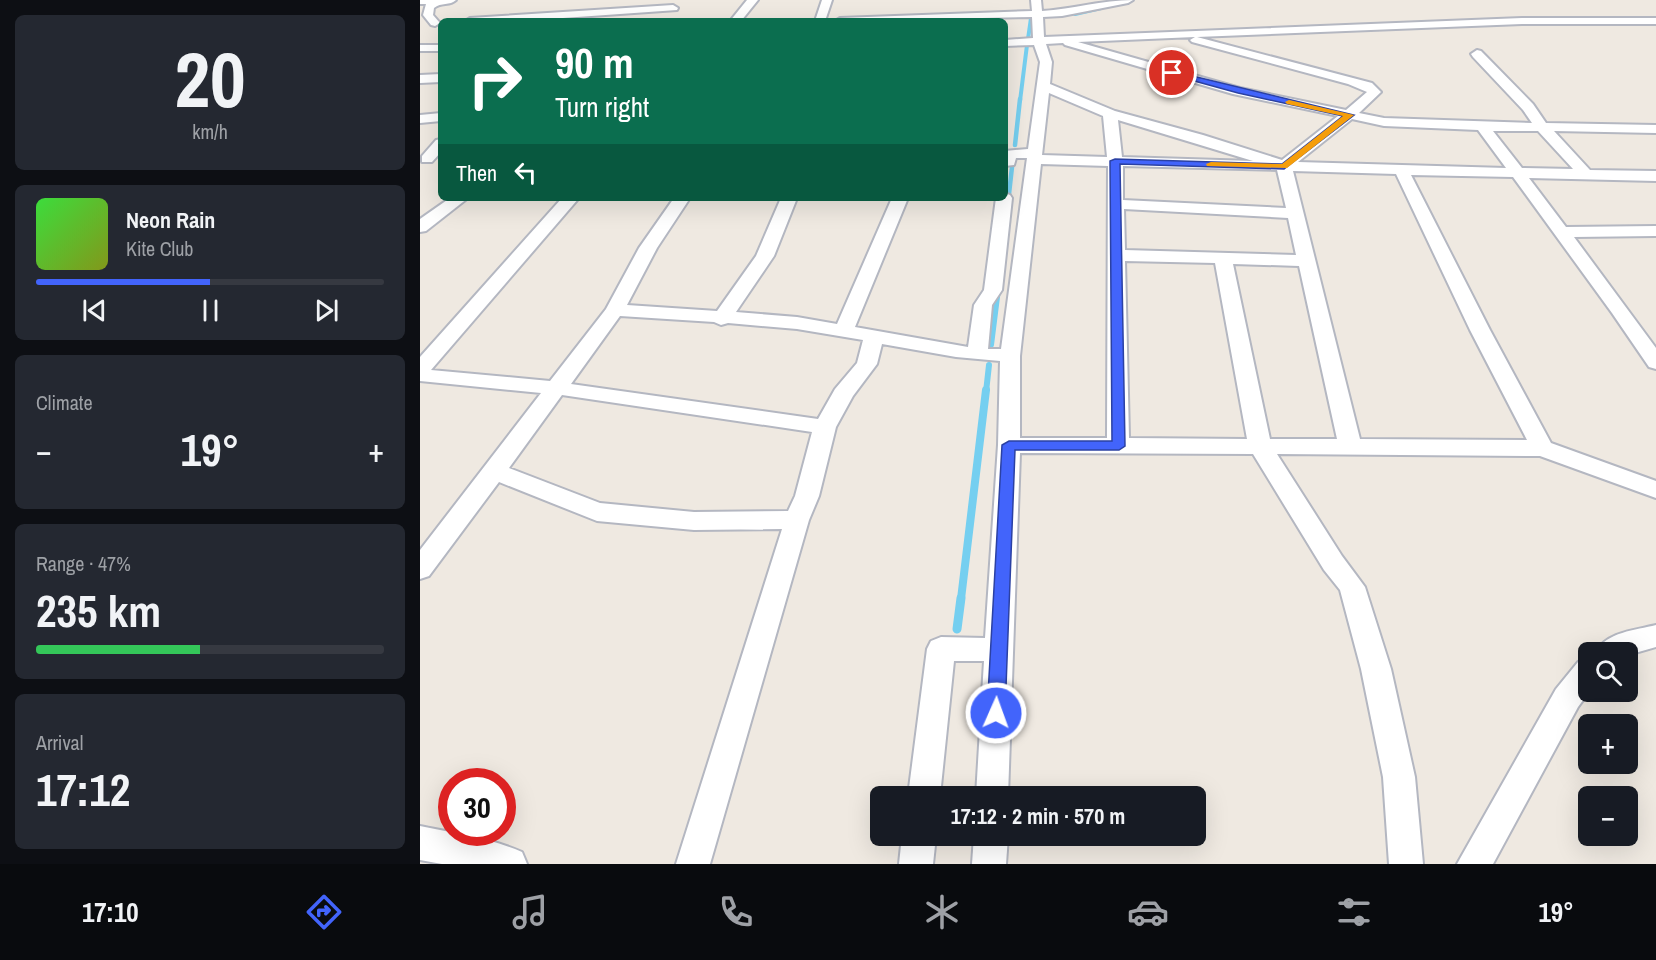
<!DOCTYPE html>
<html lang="en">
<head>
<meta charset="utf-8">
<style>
	body { margin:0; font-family:"Archivo Narrow",sans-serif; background:#242831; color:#f1f3f6; height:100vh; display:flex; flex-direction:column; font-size:22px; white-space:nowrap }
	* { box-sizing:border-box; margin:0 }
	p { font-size:20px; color:#9ea1a6 }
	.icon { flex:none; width:33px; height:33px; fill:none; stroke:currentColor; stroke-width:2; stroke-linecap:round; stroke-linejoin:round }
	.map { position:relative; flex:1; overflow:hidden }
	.details { display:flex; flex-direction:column; gap:15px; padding:15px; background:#0d0f14; width:420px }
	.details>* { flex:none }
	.hud { position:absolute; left:18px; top:18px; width:570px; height:183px; border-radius:9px; box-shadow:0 6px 24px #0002; background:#0b6e4f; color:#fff; overflow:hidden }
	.fabs { position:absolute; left:1158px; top:642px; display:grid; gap:12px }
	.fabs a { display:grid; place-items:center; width:60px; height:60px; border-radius:9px; background:#171b24; box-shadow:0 6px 24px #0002; font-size:30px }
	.speed { position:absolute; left:18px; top:768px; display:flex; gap:12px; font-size:30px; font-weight:700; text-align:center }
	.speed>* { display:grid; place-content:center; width:78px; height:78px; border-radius:50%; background:#171b24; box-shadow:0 6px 24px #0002; line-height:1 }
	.speed .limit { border:9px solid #d22; background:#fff; color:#111 }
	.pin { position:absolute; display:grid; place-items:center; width:51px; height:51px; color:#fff; margin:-26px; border:3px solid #fff; border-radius:50%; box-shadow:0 2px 6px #0007 }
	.me { position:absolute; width:66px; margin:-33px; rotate:2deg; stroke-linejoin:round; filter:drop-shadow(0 0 4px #0008) }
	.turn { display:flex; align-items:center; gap:21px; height:126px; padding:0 18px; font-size:27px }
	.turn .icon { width:78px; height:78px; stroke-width:2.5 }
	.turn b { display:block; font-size:42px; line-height:51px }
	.then { display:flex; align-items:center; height:57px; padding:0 18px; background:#0003; gap:12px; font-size:22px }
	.big { font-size:45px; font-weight:800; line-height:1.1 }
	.details .tile { flex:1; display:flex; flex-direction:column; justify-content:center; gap:9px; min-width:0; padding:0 21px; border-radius:9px; background:#242831 }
	.details .dial { align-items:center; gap:0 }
	.dial b { font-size:78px; line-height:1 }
	.song { display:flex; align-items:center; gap:18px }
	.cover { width:72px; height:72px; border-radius:9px; background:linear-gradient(135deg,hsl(120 70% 55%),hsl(70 70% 35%)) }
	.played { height:6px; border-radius:3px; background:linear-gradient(90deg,#4264fb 50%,#363941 50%) }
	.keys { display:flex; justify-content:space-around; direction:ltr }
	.heat { display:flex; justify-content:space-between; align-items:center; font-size:33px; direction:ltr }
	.charge { height:9px; border-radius:4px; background:linear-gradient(90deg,#34c759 47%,#363941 0) }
	.trip { position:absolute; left:450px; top:786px; width:336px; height:60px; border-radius:9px; background:#171b24; box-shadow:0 6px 24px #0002; font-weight:800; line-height:60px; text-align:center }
	.dock { display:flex; height:96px; justify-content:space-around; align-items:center; background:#090b0e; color:#9ea1a6 }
	.dock .icon { width:42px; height:42px }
	.dock .active { color:#4264fb }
	.dock b { font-size:27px; color:#f1f3f6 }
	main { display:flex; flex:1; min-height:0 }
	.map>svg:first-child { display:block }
</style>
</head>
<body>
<main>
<section class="details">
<div class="tile dial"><b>20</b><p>km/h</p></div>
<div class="tile">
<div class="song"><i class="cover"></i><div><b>Neon Rain</b><p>Kite Club</p></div></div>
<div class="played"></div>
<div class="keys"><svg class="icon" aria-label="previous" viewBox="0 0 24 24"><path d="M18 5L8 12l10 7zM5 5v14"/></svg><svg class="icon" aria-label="pause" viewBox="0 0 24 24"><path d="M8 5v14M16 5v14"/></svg><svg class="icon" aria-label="next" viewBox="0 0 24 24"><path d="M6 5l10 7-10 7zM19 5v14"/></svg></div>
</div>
<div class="tile"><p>Climate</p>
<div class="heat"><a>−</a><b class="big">19°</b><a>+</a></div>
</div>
<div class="tile"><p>Range · 47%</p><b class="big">235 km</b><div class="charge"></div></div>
<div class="tile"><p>Arrival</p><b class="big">17:12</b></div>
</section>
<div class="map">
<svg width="1236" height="864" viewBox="0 0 1236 864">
	<rect width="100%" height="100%" fill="#efe9e1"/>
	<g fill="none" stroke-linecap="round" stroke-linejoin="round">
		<g stroke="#75cff0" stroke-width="4">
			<path d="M655,14L681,8"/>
			<path d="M608,39L611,18"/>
			<path d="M600,101L607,45"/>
		</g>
		<g stroke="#75cff0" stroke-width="4.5">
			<path d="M595,145L600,99"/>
			<path d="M588,203L593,158"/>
		</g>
		<g stroke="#75cff0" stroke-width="6">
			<path d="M571,345L578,289"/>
			<path d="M566,392L569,365"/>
		</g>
		<path stroke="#75cff0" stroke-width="8" d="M541,599L566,390"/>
		<path stroke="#75cff0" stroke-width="9" d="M537,629L541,598"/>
		<g stroke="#b4b7c1" stroke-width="4">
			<g id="minor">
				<path d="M0,0H36C30,6 21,2 14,8L13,15L20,23L15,26L11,25L3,15L6,4H0Z"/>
				<path d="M327,0H338L321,21H310Z"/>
				<path d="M402,0H412L405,21H395Z"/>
				<path d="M611,0H621L622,11C653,9 682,0 713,0L708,3L642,16L623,17L624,37L1102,18H1236V24H1102L777,37L952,83L961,92L939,113L964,118L1112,123L1103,110L1053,57L1051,54L1057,50L1061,51L1113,104L1126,123L1236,125V133L1134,131L1170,170L1236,171V181L1109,178L1146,227L1236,226V236L1154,237L1236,348V369L1229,367L1192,313L1093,177L991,175L1070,330L1131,443L1236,481V498L1120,456L857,454L922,556L945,587L971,669L995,777L1003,864H969L963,777L941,669L920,590L904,570L833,454L600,453L588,796H556L564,661H534L520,796H488L507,649L511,641L521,637L565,638L578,445L580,361L536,357L462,344L457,364L433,396L416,427L399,496L389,520L290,864H256L362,529L274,530L177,521L79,482L9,576L0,579V550L121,393L0,381V357L142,198H159L11,370L130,381L186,309L219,248L254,198H270L237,248L207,305L297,311L336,256L361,198H377L354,256L316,312L377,317L417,324L472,198H488L435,327L548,347L554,305L564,290L576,198H585V193L590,195L592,198L582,290L572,305L568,349H581L607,158H596L594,165L585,166V151L608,149L620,62L614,45L585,46V40L613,38L612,17L415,21L420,18L612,11ZM775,37L770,40L772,42L928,84L947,92L926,110L820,88L658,42ZM643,43L645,45L813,94L918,116L862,160L783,135L695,111L630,84L632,62L626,44ZM629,93L683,116L687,157L622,155ZM932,119L964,126L1058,130L1086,168L878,162ZM698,120L833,161L702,157ZM1073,131H1118L1153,169L1102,168ZM621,164L688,166L687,438H600V356ZM703,166L857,170L866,208L703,200ZM873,171L976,174L1050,330L1107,440L940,439ZM704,209L868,218L876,255L705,250ZM705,261L795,263L827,439L709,438ZM813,264L879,266L917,439H850ZM200,316L294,322L301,325L308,323L377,329L443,340L437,363L415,389L398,419L151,384ZM142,395L392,432L375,496L368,511L274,512L180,503L89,468Z"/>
				<path d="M253,5L258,8L257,10L100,21H45L50,18Z"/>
				<rect x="0" y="45" width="21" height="6"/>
				<path d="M21,74V82L0,83V75Z"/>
				<path d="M21,113V121L0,123V115Z"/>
				<path d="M21,139V152L12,162H2V156L16,140Z"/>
				<path d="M30,198H48L6,231L0,232V219Z"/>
				<path d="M1236,625V647L1208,655V652H1176C1186,632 1216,630 1236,625Z"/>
				<path d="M1168,659L1169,692L1158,707L1073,864H1037L1136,689L1158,662Z"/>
				<path d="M0,826C34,833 70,838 102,852L107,864H22L0,860Z"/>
				<path d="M482,836H516L513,864H479Z"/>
				<path d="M554,836H588L586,864H552Z"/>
			</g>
		</g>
		<use href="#minor" fill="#fff" fill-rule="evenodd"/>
	</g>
	<path fill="#4264fb" stroke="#2b41a3" stroke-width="1.5" d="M752,71L934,115L864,169L700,164L705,446L699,450H595L585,713L582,718L576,721L569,718L567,713L582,445L589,441H692L690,161L695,159L862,164L923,116L818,93L749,74L748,73Z"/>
	<path fill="#f59e0b" d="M869,100L934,115L867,168L787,166L786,164L791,162L862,164L923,116L867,104L865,102Z"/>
</svg>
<div class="fabs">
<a><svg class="icon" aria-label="search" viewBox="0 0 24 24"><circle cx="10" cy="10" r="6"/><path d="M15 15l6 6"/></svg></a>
<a>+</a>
<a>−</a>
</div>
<div class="speed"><div class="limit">30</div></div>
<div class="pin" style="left:752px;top:73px;background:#d93025"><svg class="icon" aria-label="arrive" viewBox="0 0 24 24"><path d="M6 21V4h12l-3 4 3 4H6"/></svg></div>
<svg class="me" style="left:576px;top:713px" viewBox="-20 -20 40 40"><circle r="17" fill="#4264fb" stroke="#fff" stroke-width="3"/><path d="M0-11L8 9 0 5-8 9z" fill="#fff"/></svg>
<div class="trip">17:12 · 2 min · 570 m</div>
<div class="hud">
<div class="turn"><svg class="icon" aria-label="right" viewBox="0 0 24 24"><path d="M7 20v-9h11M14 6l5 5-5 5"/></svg><div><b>90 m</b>Turn right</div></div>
<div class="then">Then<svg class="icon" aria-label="left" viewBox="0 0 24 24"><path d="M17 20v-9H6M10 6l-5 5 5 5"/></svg></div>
</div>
</div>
</main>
<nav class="dock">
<b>17:10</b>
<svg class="icon active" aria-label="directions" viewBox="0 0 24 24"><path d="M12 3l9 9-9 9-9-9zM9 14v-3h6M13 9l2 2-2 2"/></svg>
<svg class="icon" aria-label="music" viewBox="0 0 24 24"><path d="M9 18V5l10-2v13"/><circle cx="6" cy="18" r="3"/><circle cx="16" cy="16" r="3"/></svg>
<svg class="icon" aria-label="phone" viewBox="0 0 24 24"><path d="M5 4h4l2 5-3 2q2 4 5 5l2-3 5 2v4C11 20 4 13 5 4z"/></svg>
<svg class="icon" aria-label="climate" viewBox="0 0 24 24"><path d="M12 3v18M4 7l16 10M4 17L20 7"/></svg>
<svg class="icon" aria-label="car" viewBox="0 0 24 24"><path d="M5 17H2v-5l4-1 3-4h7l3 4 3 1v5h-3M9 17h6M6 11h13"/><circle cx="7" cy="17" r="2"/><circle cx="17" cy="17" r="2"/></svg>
<svg class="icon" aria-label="filters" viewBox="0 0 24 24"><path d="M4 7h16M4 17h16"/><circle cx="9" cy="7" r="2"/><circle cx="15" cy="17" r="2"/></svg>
<b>19°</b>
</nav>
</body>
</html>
